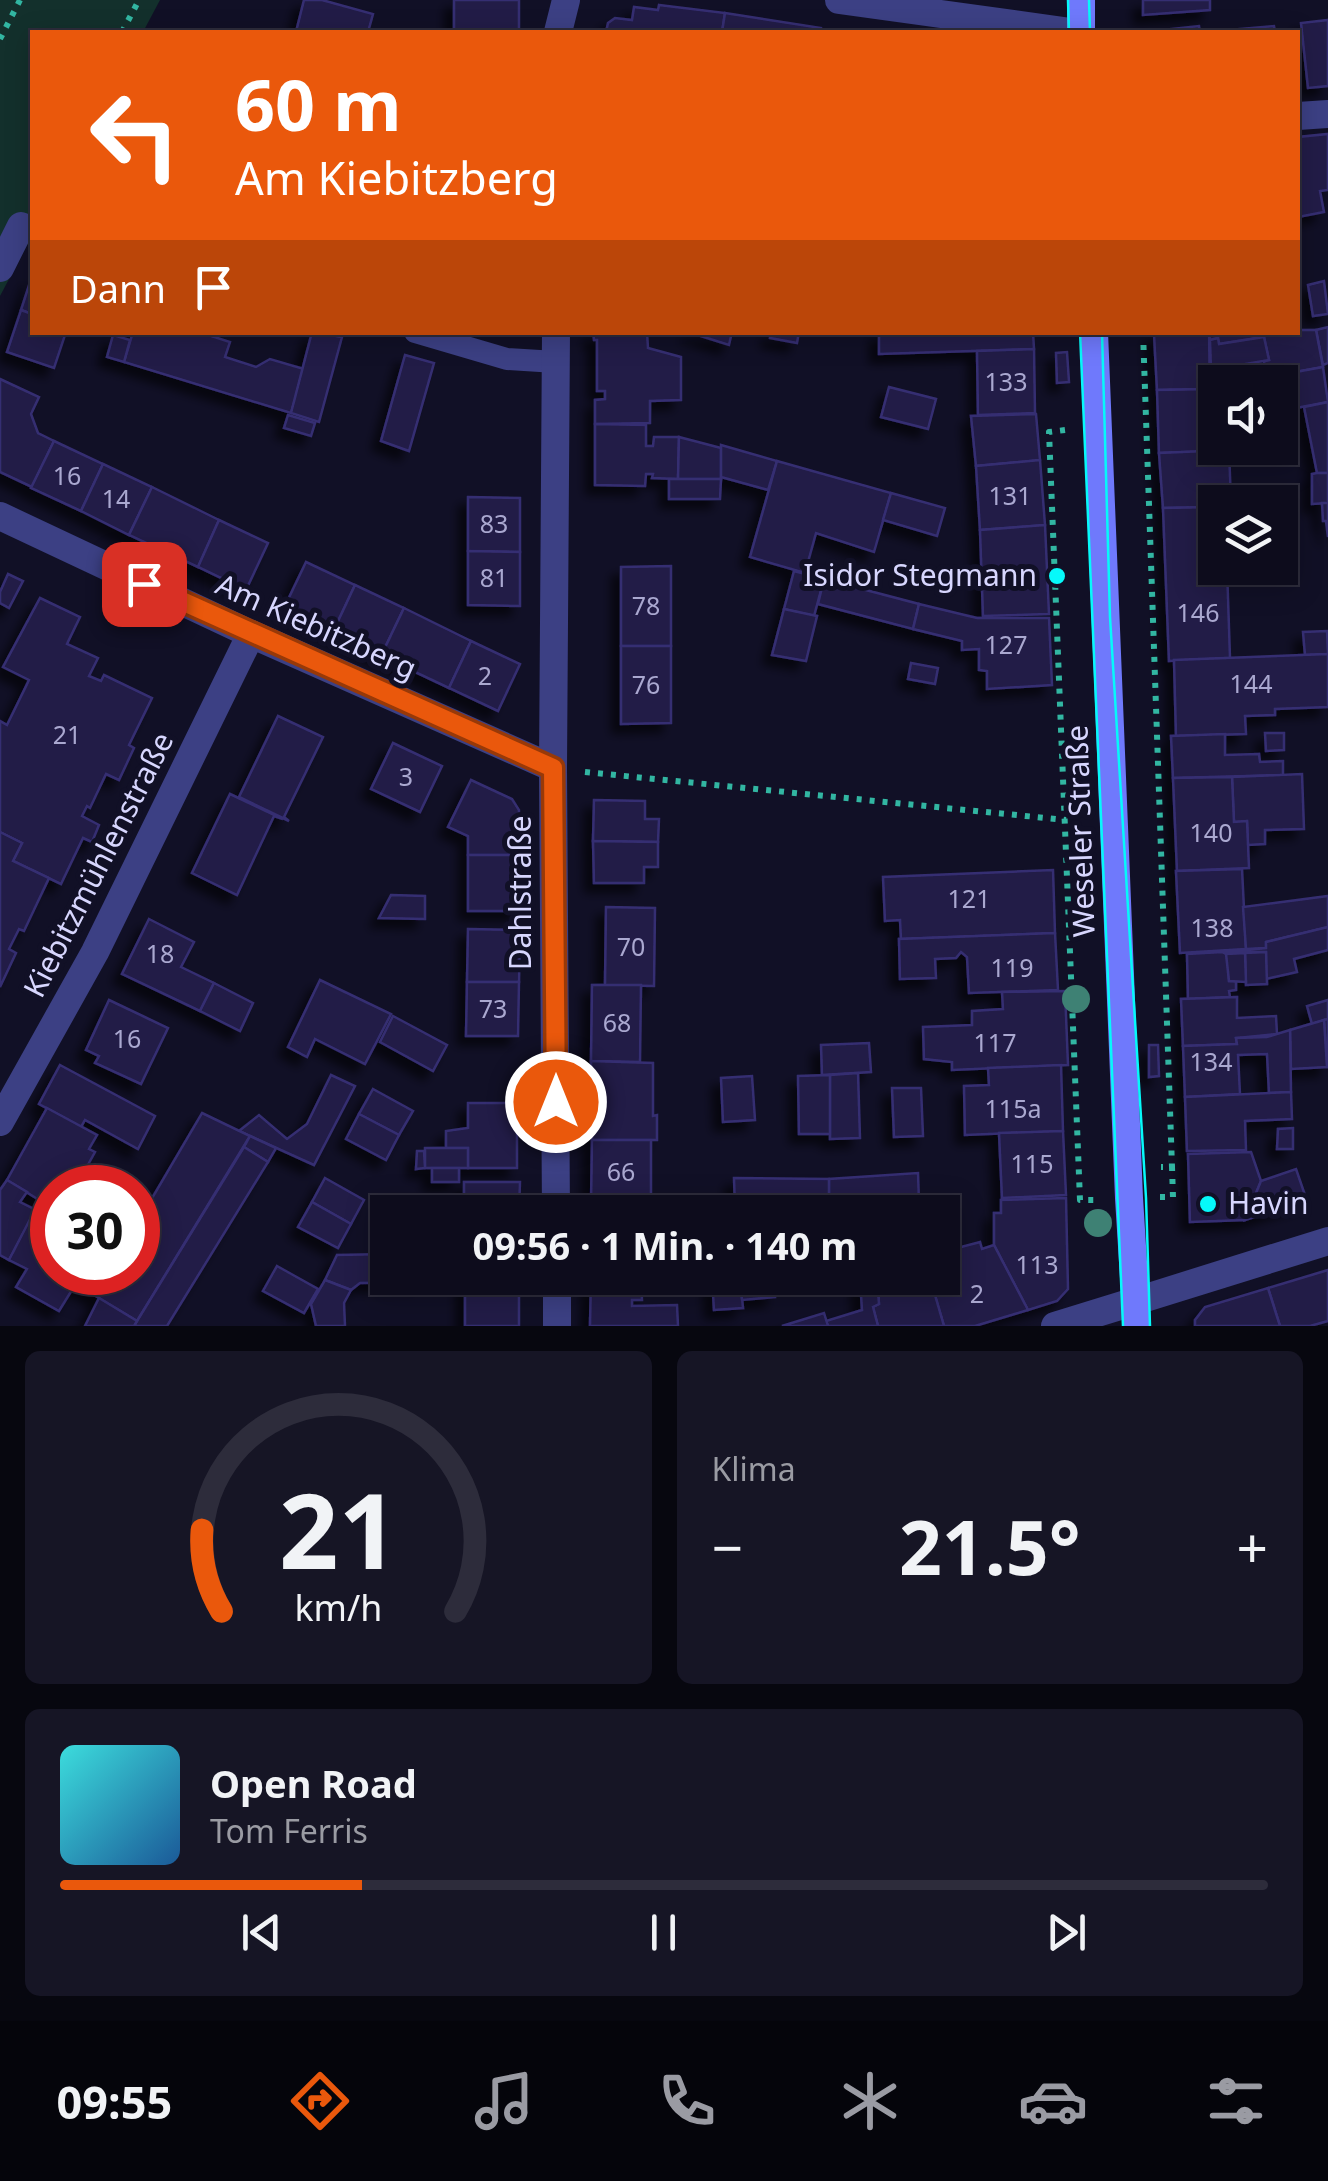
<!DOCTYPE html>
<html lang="de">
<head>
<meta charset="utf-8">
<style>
	body { margin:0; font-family:"Noto Sans",sans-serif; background:#161525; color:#f1f3f6; height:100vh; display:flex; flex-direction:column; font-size:38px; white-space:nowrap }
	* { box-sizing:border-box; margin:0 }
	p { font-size:32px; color:#9a9ba3 }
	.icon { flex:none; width:55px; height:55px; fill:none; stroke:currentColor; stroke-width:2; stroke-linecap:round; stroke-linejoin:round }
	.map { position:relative; height:1326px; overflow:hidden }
	.sheet { display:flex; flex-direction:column; gap:25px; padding:25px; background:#07070f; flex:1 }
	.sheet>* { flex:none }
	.guide { position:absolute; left:30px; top:30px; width:1270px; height:305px; border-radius:0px; box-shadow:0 5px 25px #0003,0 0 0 2px #2d2c3b; background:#ea580c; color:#fff; overflow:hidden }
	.fabs { position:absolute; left:1198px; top:365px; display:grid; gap:20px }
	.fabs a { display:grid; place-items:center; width:100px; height:100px; border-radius:0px; background:#0d0c1c; box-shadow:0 5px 25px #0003,0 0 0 2px #2d2c3b; font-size:50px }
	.speed { position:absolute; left:30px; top:1165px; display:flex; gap:20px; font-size:50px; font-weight:700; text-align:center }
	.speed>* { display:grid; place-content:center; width:130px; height:130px; border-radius:50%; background:#0d0c1c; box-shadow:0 5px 25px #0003,0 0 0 2px #2d2c3b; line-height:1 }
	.speed .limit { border:15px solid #d22; background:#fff; color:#111 }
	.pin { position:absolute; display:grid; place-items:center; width:85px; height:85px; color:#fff; margin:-42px; border-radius:20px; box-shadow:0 5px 15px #0006 }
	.me { position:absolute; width:110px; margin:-55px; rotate:0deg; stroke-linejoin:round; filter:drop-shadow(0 0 8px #0008) }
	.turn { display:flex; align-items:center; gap:35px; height:210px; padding:0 40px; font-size:45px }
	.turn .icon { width:130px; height:130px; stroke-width:2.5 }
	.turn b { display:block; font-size:70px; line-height:85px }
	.then { display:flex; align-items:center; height:95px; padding:0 40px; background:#0003; gap:20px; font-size:38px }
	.big { font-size:75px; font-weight:700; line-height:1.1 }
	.sheet .tile { flex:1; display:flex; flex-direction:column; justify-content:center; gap:15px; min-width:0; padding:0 35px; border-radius:15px; background:#161525 }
	.sheet .dial { align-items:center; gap:0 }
	.dial svg { height:260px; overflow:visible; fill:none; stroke:#2d2c3b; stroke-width:7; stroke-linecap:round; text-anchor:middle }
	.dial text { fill:#f1f3f6; stroke:none }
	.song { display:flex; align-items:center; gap:30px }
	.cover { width:120px; height:120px; border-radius:15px; background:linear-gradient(135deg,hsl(180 70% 55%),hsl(210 70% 35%)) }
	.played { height:10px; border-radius:5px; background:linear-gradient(90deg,#ea580c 25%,#2d2c3b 25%) }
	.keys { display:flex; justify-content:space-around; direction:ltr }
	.heat { display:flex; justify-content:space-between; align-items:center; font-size:55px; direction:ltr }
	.sheet .tiles { flex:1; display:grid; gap:25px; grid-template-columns:1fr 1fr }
	.tile:last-child { grid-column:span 2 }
	.trip { position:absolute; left:370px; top:1195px; width:590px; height:100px; border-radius:0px; background:#0d0c1c; box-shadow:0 5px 25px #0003,0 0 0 2px #2d2c3b; font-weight:700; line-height:100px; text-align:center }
	.tabs { display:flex; height:160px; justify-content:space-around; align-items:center; background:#05050b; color:#9a9ba3 }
	.tabs .icon { width:70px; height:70px }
	.tabs .selected { color:#ea580c }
	.tabs b { font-size:45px; color:#f1f3f6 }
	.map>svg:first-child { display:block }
</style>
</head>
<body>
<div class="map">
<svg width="1328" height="1326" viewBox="0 0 1328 1326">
	<defs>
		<filter id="shadow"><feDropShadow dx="-9" dy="9" stdDeviation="5" flood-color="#0009"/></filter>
	</defs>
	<rect width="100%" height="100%" fill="#111026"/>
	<path fill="#13302c" d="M0,0H160L143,32H32V236L0,296Z"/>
	<g fill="#211c47" stroke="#362f72" stroke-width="2.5" filter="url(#shadow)">
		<path d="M304,0H322L373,14L368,32H296Z"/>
		<rect x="454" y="0" width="65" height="32"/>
		<path d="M1143,0H1210V10L1143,15Z"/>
		<path d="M659,5L725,13L722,32H606L608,23L615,18L632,20L634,7L658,10Z"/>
		<path d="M725,13L821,28V32H722Z"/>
		<path d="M1328,20V86L1308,88L1301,23Z"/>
		<path d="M1199,26L1200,32H1144Z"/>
		<path d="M1274,26L1275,32H1205Z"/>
		<path d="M1328,134V190L1320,191L1324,212L1298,217V137Z"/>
		<path d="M32,276V314L21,310Z"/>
		<path d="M1324,281L1328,314L1313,316L1308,285Z"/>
		<path d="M21,310L32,314V332H66L54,368L7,352Z"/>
		<path d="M1328,327V363L1323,365L1316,330Z"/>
		<path d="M1298,330H1316L1323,367L1267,377L1264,361L1269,360L1264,337L1219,344L1218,338L1210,340L1209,333Z"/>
		<path d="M133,332H199L230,342L225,357L256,367L270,359L304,369L291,413L124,362Z"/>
		<path d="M312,332L342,337L319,422L291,413Z"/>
		<path d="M593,332H647L648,348L681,357V400L650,401V423L595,424V400L605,399V391H597V340H594Z"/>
		<path d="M688,332H732L729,345Z"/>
		<path d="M771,332H799L797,343L770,338Z"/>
		<path d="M879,332H1033L1034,349L879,354Z"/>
		<path d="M1209,333L1210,389L1157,390L1154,334Z"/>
		<path d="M113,335L130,340L124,362L107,357Z"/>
		<path d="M1264,337L1269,360L1211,370L1210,340L1218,338L1219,344Z"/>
		<path d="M1034,349L1035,413L978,415L977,351Z"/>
		<path d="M1067,352L1069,382L1057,383L1056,353Z"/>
		<path d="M405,355L434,363L409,451L381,441Z"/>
		<path d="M1323,367L1328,402L1280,411V382H1276L1274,376Z"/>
		<path d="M1274,376L1276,382H1232Z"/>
		<path d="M0,379L39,397L31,414L38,433L54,441L32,487L0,472Z"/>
		<path d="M1215,385V406L1211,405L1213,451L1159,453L1157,390L1210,389Z"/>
		<path d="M889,387L936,399L928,429L881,417Z"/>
		<path d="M1328,402V473H1317L1304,407Z"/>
		<path d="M1036,414L1040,460L976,466L971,416Z"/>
		<path d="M288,415L315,423L311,436L284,428Z"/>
		<path d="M595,424L646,425V446H653L654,437H679L678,479L652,478L653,474H646L645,486L595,485Z"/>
		<path d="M679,437L721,448V479H678Z"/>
		<path d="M54,441L103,464L81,511L31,488Z"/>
		<path d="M721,445L777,461L768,490L721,477Z"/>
		<path d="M1229,450L1231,502H1215V507L1163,508L1159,453Z"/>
		<path d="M1040,460L1045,525L980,530L976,466Z"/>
		<path d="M777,461L891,493L874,552L816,533L805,573L750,557Z"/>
		<path d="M103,464L152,487L129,535L81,511Z"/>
		<path d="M1317,473H1328V503L1312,504V474Z"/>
		<path d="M669,479H721L720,499H669Z"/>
		<path d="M152,487L219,520L198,567L129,535Z"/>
		<path d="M891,493L945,508L937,536L883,520Z"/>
		<path d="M468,497L520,498V552L468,551Z"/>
		<path d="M1322,503H1328V537L1326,521H1323Z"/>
		<path d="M1215,507V568H1227L1230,658L1169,661L1163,508Z"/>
		<path d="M219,520L268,543L246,590L198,567Z"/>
		<path d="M1045,525L1049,614L983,616L980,530Z"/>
		<path d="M468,551L520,552V606L468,605Z"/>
		<path d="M306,562L355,585L333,632L284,608Z"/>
		<path d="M671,566V646H621V567Z"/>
		<path d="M794,571L824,579L814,616L784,609Z"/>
		<path d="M8,574L23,581L9,608L0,603V592Z"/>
		<path d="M824,579L919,604L913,629L818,604Z"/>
		<path d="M355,585L404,608L381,656L333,632Z"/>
		<path d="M40,598L80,617L67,644L98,658L89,676L101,681L104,675L152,698L129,745L134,748L119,780L106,774L90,808L87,806L82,816L99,825L92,842L83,838L61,884L13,861L22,843L0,832V721L7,725L29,680L3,667Z"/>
		<path d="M919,604L977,618H1049L1052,685L987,689V671L979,670V649L962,650V641L913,629Z"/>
		<path d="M404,608L471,641L449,688L381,656Z"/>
		<path d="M784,609L817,616L806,661L772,655Z"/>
		<path d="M1327,631L1328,654L1305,655L1303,632Z"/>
		<path d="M471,641L520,664L498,711L449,688Z"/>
		<path d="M621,646H671V723L621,724Z"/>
		<path d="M1328,654V707L1275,709V715L1245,716L1246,734L1176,736L1174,660Z"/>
		<path d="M911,663L938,668L935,684L908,679Z"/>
		<path d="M278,716L323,737L284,817L289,821L239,797Z"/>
		<path d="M1265,733H1284V750L1266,751Z"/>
		<path d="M1225,734V755L1259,754L1260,762L1283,761V775L1173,778L1171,736Z"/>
		<path d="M393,743L442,766L420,812L371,789Z"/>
		<path d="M1302,774L1304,829L1265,830V844L1248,845L1247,821L1234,822L1232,777Z"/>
		<path d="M1232,777L1234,822L1247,821L1249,868L1177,871L1173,778Z"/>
		<path d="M471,780L512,799L519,810V855H468V836L448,827Z"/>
		<path d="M230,794L283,819L274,816L237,895L192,873Z"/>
		<path d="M594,800L645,801V819H659L658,842L593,841Z"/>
		<path d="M0,832L22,843L13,861L49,878L24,931L19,929L9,949L16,953L0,987Z"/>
		<path d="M593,841L658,842V867H644V883H594Z"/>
		<path d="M468,855H519L520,911H468Z"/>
		<path d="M1242,869L1246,949L1180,953L1176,871Z"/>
		<path d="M1053,870L1055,933L901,939L900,920L885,921L883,877Z"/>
		<path d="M391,895L425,896V919L379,918Z"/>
		<path d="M1328,896V927L1266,942V948L1246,949L1243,907Z"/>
		<path d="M606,907L655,908L654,986L605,985Z"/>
		<path d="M149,919L194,942L181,967L214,983L200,1011L122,974Z"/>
		<path d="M1328,927V950L1294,959L1297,972L1266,979V952H1222L1266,948V942Z"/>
		<path d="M468,929L520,930L519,982H467Z"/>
		<path d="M1055,933L1058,990L969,993L967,957L961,952L956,958L935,959L936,978L900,979L899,939Z"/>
		<path d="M1222,952L1228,955L1229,981H1236V990L1229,991L1230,997L1188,999L1187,954Z"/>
		<path d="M1266,952L1267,984L1246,985L1245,953Z"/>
		<path d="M1245,953L1246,982L1229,981L1226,954Z"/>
		<path d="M320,980L391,1014L365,1064L315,1039L307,1057L288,1047Z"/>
		<path d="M467,982H519L518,1036H466Z"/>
		<path d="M214,983L253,1003L240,1031L200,1011Z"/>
		<path d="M592,985H641L640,1062L591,1061Z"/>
		<path d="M1065,991L1068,1065L952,1070V1062L924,1059L923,1027L972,1025V1011L1003,1009L1002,992Z"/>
		<path d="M1237,997V1018L1276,1016L1277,1034L1236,1038L1237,1044L1183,1046L1181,999Z"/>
		<path d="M109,1000L168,1028L141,1084L95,1063L99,1056L86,1050Z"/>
		<path d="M1328,1000V1019L1312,1024L1307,1006Z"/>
		<path d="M393,1016L447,1045L433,1071L380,1042Z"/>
		<path d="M1328,1019V1067H1327L1324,1020Z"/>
		<path d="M1324,1020L1327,1067L1291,1069L1290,1030Z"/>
		<path d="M1290,1030L1291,1092L1269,1093L1267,1054L1238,1055L1240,1094L1185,1097L1183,1046L1237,1044L1236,1038L1267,1037Z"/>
		<path d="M869,1043L871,1072L822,1075L821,1045Z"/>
		<path d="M1149,1045H1158L1159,1076L1149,1077Z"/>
		<path d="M591,1061L653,1063V1116L657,1115V1140H592Z"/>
		<path d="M60,1065L155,1116L138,1149L85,1120L81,1127L39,1104Z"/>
		<path d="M1061,1065L1063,1131L965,1135L964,1086L989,1085L988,1068Z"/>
		<path d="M858,1073L860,1138L830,1139V1075Z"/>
		<path d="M331,1075L355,1086L314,1165L239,1131L259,1115L287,1139L307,1124Z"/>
		<path d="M830,1075V1134H799L798,1076Z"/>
		<path d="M752,1076L755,1120L723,1122L721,1078Z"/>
		<path d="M892,1088H921L923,1136L894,1137Z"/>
		<path d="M373,1089L413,1111L399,1135L359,1114Z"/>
		<path d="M1291,1092L1292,1119L1245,1121L1246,1150L1187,1151L1185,1097Z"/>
		<path d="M468,1103H517V1168H468V1148H446V1131L468,1128Z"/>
		<path d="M47,1108L97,1135L89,1149L95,1152L75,1188H52V1208L7,1180Z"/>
		<path d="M202,1113L250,1136L137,1321L76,1284L83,1272H138V1222Z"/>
		<path d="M359,1114L399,1135L386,1160L346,1139Z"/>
		<path d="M1293,1128V1149H1277L1278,1129Z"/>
		<path d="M1063,1131L1066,1195L1002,1198L999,1133Z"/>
		<path d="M250,1136L276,1148L268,1162L244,1147Z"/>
		<path d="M592,1140H651V1204H591Z"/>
		<path d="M244,1147L268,1162L167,1326H134Z"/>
		<rect x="425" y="1148" width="43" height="20"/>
		<path d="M417,1151H424L425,1168L416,1169Z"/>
		<path d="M1251,1152L1261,1181L1245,1220L1190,1222L1188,1154Z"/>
		<rect x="432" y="1168" width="27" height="14"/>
		<path d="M1296,1169L1307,1201L1245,1220L1261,1181Z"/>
		<path d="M918,1173L919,1202L829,1206V1179Z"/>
		<path d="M325,1178L364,1200L351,1224L312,1202Z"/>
		<path d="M734,1178L829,1179V1206L735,1208Z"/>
		<path d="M7,1180L27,1192L20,1202L36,1210L9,1260L0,1255V1190Z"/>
		<path d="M464,1182H520L519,1212H464Z"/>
		<path d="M1066,1198L1068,1289L1057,1301L1028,1310L994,1245V1213H1001V1200Z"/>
		<path d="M40,1200L52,1208V1272H83L59,1311L16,1287L27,1269L9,1260Z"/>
		<path d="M312,1202L351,1224L338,1248L298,1227Z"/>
		<rect x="591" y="1204" width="55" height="8"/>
		<path d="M872,1204L873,1212H840L837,1206Z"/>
		<rect x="735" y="1208" width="32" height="4"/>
		<path d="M735,1208V1212H708V1210Z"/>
		<path d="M980,1242L982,1249L994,1245L1028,1310L975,1326H944L930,1278H942V1252Z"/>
		<path d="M388,1254V1278H421V1282L360,1283L351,1290L325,1280L337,1255Z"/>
		<path d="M277,1266L318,1289L304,1313L263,1291Z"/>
		<path d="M1328,1270V1321L1310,1326H1280L1268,1288Z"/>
		<rect x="465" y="1278" width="54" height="48"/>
		<path d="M591,1278L641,1280L642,1300H632V1306L677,1305L678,1326H590Z"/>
		<path d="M712,1278H740L743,1308L714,1310Z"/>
		<path d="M740,1278H773L775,1297L742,1300Z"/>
		<path d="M877,1278H930L944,1326H878L873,1307L879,1304Z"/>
		<path d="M877,1278L879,1304L873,1307L878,1326H828L826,1321L862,1310L860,1279Z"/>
		<path d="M325,1280L351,1290L344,1303L345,1326H316L311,1304Z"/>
		<path d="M1268,1288L1280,1326H1195V1320L1205,1307Z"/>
		<path d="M99,1298L137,1321L134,1326H85Z"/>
		<path d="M824,1313L828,1326H782Z"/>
	</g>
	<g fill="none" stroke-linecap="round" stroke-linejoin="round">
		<g stroke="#32b6a2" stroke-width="6" stroke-dasharray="5 8" stroke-linecap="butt">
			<path d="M122,32L139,0"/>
			<path d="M0,39L20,0"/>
			<path d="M1143,332L1172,1167"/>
			<path d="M1065,430L1049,432L1080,1200H1098"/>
			<path d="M585,772L1066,820"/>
			<path d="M1160,1197H1173L1172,1167H1161"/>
		</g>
		<path stroke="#3c4084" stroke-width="22" d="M415,332L507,359L556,362"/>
		<g stroke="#3c4084" stroke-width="28">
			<path d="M839,0L1071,32"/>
			<path d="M558,32L566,0"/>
			<path d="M1298,116L1328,114"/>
			<path d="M0,268L21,226"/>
			<path d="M556,332L553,768L556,1212"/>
			<path d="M0,516L251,634L553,768"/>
			<path d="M0,1122L95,952L251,634"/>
			<path d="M557,1278V1326"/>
			<path d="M1055,1326L1136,1301"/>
		</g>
		<path stroke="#3c4084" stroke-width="28" d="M1136,1301L1328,1241"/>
		<g stroke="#6f79fc" stroke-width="28">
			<path d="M1081,0V32"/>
			<path d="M1094,332L1129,1198L1137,1326"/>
		</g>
		<g stroke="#06f9fa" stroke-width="2.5">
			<path d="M1068,0L1069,32"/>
			<path d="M1089,0L1090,32"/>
			<path d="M1080,332L1123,1326"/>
			<path d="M1102,332L1110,617L1146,1198L1150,1326"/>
		</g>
	</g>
	<g fill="#3e8174">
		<circle cx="1076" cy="999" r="14"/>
		<circle cx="1098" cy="1223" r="14"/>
	</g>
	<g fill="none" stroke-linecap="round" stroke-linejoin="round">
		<g stroke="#983908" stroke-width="25">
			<path id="route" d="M144,584L553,768L556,1102"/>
		</g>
		<use href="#route" stroke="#ea580c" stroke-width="18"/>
	</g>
	<g fill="#06f9fa" stroke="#111026" stroke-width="4">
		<circle cx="1057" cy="576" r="10"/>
		<circle cx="1208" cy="1204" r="10"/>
	</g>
	<g text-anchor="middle" stroke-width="10" stroke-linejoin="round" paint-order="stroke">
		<g font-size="25" fill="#aaa8d0">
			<text x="1006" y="391">133</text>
			<text x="67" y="485">16</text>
			<text x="1010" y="505">131</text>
			<text x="116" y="508">14</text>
			<text x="494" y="533">83</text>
			<text x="494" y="587">81</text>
			<text x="646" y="615">78</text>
			<text x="1198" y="622">146</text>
			<text x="1006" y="654">127</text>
			<text x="485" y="685">2</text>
			<text x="1251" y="693">144</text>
			<text x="646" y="694">76</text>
			<text x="67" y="744">21</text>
			<text x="406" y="786">3</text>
			<text x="1211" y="842">140</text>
			<text x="969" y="908">121</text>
			<text x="1212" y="937">138</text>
			<text x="631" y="956">70</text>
			<text x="160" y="963">18</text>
			<text x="1012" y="977">119</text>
			<text x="493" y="1018">73</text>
			<text x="617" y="1032">68</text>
			<text x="127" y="1048">16</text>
			<text x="995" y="1052">117</text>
			<text x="1211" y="1071">134</text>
			<text x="1013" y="1118">115a</text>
			<text x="1032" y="1173">115</text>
			<text x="621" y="1181">66</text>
			<text x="1037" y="1274">113</text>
			<text x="977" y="1303">2</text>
		</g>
		<g font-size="30" fill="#d7d6fe" stroke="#111026" text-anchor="end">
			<text x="1037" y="586">Isidor Stegmann</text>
			<text x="1228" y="1214" text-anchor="start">Havin</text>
		</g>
		<g font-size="30" fill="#d7d6fe" stroke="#111026">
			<text transform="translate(316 627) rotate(24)" y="10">Am Kiebitzberg</text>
			<text transform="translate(1081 831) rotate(-92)" y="10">Weseler Straße</text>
			<text transform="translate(99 865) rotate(-63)" y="10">Kiebitzmühlenstraße</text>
			<text transform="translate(521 893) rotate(-90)" y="10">Dahlstraße</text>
		</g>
	</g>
</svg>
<div class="fabs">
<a><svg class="icon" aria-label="sound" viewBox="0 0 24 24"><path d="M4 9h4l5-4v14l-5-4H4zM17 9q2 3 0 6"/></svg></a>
<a><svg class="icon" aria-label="layers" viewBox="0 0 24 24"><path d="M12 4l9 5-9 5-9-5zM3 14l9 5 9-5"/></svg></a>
</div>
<div class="speed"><div class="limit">30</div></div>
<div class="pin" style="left:144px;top:584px;background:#d93025"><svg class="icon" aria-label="arrive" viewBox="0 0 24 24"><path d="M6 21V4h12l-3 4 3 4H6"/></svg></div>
<svg class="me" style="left:556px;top:1102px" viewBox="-20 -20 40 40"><circle r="17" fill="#ea580c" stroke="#fff" stroke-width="3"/><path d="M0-11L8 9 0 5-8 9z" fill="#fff"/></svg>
<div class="trip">09:56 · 1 Min. · 140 m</div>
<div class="guide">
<div class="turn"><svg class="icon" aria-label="left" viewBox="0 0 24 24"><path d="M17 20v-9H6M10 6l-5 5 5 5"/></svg><div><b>60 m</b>Am Kiebitzberg</div></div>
<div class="then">Dann<svg class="icon" aria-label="arrive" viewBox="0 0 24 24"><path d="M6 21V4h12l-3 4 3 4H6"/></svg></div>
</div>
</div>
<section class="sheet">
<div class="tiles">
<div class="tile dial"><svg viewBox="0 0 100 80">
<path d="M14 69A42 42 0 1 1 86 69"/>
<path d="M14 69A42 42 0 0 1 8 44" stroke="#ea580c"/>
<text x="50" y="56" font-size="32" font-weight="700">21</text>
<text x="50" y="72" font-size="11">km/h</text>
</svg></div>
<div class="tile"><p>Klima</p>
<div class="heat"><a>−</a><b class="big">21.5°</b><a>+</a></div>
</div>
<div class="tile">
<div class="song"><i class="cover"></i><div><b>Open Road</b><p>Tom Ferris</p></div></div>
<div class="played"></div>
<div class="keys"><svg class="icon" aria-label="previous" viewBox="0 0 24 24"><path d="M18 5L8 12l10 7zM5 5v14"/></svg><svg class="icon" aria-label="pause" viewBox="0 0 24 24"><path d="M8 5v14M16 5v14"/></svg><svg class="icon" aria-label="next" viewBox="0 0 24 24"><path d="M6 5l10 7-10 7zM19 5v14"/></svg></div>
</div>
</div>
</section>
<nav class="tabs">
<b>09:55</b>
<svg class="icon selected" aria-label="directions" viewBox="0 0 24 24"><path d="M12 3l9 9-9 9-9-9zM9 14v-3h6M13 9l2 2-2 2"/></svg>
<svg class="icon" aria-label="music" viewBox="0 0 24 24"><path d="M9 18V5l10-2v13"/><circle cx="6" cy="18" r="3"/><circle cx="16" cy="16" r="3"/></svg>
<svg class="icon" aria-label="phone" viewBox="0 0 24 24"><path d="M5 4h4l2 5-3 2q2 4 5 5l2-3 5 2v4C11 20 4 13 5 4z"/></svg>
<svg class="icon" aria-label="climate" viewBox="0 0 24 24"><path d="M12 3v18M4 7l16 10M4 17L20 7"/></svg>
<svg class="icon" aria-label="car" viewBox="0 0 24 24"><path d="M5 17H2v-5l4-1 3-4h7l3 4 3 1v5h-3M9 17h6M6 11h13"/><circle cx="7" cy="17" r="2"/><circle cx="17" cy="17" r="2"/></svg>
<svg class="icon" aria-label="filters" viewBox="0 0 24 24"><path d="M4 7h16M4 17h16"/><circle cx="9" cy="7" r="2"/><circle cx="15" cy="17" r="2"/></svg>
</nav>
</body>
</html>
